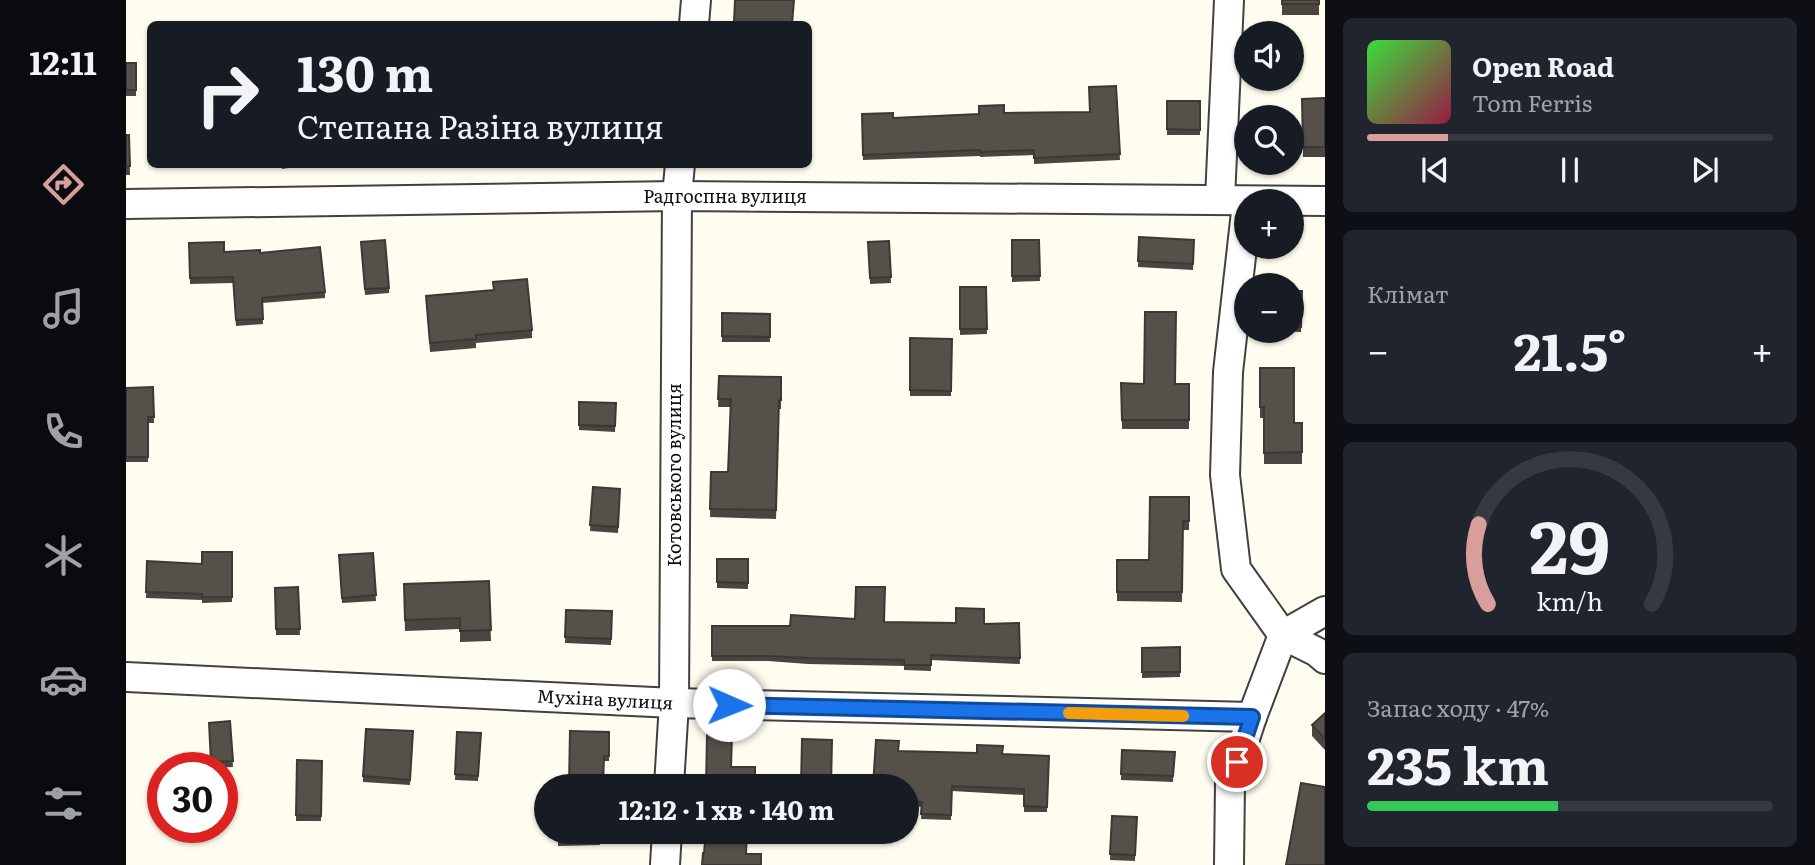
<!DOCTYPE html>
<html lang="uk">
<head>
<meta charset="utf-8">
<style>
	body { margin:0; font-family:Literata,serif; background:#20242c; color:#f1f3f6; height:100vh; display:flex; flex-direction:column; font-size:26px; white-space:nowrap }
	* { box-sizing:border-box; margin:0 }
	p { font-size:23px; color:#9ea1a6 }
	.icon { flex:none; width:38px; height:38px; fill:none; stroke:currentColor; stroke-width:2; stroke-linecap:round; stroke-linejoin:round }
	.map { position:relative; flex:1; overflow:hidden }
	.sheet { display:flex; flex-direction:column; gap:18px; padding:18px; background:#0d0f14; width:490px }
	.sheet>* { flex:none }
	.top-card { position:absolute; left:21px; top:21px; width:665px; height:147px; border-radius:10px; box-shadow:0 2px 5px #0004; background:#171b24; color:#f1f3f6; overflow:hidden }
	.controls { position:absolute; left:1108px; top:21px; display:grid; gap:14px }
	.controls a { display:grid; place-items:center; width:70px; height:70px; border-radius:50%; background:#171b24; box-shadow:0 2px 5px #0004; font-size:35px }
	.speed { position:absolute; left:21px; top:752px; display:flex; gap:14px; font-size:35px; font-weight:700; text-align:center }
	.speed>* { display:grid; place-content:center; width:91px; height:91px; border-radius:50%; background:#171b24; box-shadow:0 2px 5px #0004; line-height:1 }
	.speed .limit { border:10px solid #d22; background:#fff; color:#111 }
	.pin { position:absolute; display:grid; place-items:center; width:60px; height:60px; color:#fff; margin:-30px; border:4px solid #fff; border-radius:50%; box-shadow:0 2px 7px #0007 }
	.me { position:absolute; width:77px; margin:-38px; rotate:91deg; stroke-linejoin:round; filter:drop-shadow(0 0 5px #0008) }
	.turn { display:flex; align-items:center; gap:24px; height:147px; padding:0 35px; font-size:32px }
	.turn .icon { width:91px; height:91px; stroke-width:2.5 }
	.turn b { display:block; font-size:49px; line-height:60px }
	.big { font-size:52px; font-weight:700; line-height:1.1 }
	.sheet .widget { flex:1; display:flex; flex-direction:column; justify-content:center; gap:10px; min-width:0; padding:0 24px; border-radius:10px; background:#20242c }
	.sheet .dial { align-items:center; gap:0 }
	.dial svg { height:182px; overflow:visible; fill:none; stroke:#363941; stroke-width:7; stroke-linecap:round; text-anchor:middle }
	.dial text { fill:#f1f3f6; stroke:none }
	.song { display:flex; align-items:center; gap:21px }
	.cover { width:84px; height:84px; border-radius:10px; background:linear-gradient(135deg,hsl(120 70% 55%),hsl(340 70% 35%)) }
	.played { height:7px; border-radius:4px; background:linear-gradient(90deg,#d89e9b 20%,#363941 20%) }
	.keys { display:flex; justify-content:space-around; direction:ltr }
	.heat { display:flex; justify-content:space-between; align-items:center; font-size:38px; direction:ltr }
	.charge { height:10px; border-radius:5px; background:linear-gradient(90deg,#34c759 47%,#363941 0) }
	.trip { position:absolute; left:408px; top:774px; width:385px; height:70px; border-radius:35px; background:#171b24; box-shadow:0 2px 5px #0004; font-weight:700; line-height:70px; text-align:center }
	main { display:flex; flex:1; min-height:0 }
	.dock { display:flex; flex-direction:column; width:126px; justify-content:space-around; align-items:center; background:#090b0e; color:#9ea1a6 }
	.dock .icon { width:49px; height:49px }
	.dock .selected { color:#d89e9b }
	.dock b { font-size:32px; color:#f1f3f6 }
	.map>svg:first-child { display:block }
</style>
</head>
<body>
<main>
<nav class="dock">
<b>12:11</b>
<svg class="icon selected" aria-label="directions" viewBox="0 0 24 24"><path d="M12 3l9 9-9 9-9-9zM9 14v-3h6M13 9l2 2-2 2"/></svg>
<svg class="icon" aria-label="music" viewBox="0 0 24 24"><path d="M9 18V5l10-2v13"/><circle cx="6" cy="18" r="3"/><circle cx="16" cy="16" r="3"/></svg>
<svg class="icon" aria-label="phone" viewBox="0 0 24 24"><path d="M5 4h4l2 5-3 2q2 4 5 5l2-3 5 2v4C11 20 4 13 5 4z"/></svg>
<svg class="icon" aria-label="climate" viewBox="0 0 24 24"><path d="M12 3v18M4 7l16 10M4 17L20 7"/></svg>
<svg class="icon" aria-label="car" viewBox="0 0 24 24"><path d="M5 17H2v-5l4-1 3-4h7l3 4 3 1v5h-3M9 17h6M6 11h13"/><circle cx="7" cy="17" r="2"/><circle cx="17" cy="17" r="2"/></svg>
<svg class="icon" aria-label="filters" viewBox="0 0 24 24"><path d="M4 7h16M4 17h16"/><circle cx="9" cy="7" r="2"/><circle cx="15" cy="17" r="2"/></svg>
</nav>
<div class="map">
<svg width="1199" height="865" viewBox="0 0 1199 865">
	<rect width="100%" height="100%" fill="#fefdef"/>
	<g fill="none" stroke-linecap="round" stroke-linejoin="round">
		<g stroke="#414141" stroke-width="32">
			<g id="minor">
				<path d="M568,24L570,0"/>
				<path d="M1094,199L1103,0"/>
				<path d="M0,204L551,196L1199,201"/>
				<path d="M1120,212L1102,372L1099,475L1110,569L1157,635L1191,652L1199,659"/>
				<path d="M0,677L548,703L1126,717"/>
				<path d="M543,786L548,703L551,196L554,164"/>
				<path d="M539,865L541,831"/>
				<path d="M1103,865L1104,784L1126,717L1157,635L1199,611"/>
			</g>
		</g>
		<use href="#minor" stroke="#fff" stroke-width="28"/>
	</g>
	<g fill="#4a4540">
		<path d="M609,0L667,24H608Z"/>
		<rect x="1156" y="0" width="37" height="15"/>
		<rect x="0" y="63" width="10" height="33"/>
		<path d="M990,86L994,160L908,164V155L854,157V156L737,160L736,114L767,118L878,113L964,112Z"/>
		<path d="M1199,98V157H1177L1176,99Z"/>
		<rect x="1041" y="101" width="33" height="34"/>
		<path d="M0,135H3L4,175H0Z"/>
		<path d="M90,164H112V166L90,168Z"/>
		<path d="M155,164H187L156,169Z"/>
		<path d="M211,164H233V165L212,168Z"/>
		<path d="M272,164H293V165L272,167Z"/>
		<path d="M342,164H364V167L343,168Z"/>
		<path d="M1013,237L1068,240L1067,270L1012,267Z"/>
		<path d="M886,240H913L914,281L886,282Z"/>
		<path d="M763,241L765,283L744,284L742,242Z"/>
		<path d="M63,243L98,252L134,253L199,292V298L136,303L137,324L110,326L107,283L64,284Z"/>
		<path d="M235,248L263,288V293L239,295Z"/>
		<path d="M367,282L406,330V338L350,343V348L304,352L300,296L367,290Z"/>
		<path d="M834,287H860L861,334L834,335Z"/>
		<path d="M1166,291H1176L1175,332L1144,331H1166Z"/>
		<path d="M596,313L644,314V342H596Z"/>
		<path d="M784,338L826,339L825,396H784Z"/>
		<path d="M1134,368L1168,423H1176V464H1138V418H1134Z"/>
		<path d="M593,376L655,377V409H653L650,519L584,517L585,472H602L605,407H592Z"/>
		<path d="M995,383L1063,384V429H996Z"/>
		<path d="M27,387L28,423H22V462H0V388Z"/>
		<path d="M453,402L490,403L489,432L453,430Z"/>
		<path d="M467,487L494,489L492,533L464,531Z"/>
		<path d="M1063,497V530H1057L1056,602L991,601V560H1023Z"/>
		<path d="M106,552V602L76,603V600L20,598L21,561L76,564Z"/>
		<path d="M247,553L250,601L216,603L213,555Z"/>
		<path d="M591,559H622V589L591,588Z"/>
		<path d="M363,581L365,641L334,642V629L279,631L278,595Z"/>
		<path d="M172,587L174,635H150L149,588Z"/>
		<path d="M440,610L486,611L485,645L439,643Z"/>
		<path d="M758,622L858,624L893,623L894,664L805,660V671L778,670V666L682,664L642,661H586V626H664Z"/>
		<path d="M1054,647V677L1016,678V648Z"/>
		<path d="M1199,713V750L1186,736V725Z"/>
		<path d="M104,721L107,767L85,768L83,723Z"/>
		<path d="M287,731L284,785L237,782V776Z"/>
		<path d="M331,732L355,733L352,781L329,780Z"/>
		<path d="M483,732V761H478L443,786Z"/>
		<path d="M996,750L1049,752L1047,782L995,780Z"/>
		<path d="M773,751L923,756L921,812H898V795L826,791L825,820L795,819L796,807L780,806V786Z"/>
		<path d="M171,760L196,761L195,821H170Z"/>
		<path d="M986,816L1011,817L1009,861L984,860Z"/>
		<path d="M432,831H475L474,845L432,846Z"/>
	</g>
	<g fill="#56504a" stroke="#3c3834" stroke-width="2">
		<path d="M609,0H668L666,24L608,22Z"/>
		<rect x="1156" y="0" width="37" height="4"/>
		<rect x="0" y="63" width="10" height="27"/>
		<path d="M990,86L994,154L908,158V150L854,152V150L737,155L736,114L767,113V118L853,114V106L878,105V113L964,112L963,87Z"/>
		<path d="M1199,98V147H1177L1176,99Z"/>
		<path d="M1041,101H1074V130L1041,129Z"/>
		<path d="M0,135H3L4,166H0Z"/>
		<path d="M1013,237L1068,240L1067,264L1012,261Z"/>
		<path d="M259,240L263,288L239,289L235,242Z"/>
		<path d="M886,240H913L914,276H886Z"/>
		<path d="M763,241L765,277L744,278L742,242Z"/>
		<path d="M98,242V252L134,250V253L194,247L199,292L136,298L137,319L110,320L107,277L64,278L63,243Z"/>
		<path d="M401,279L406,330L350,335V339L304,343L300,296L368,290L367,282Z"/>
		<path d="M834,287H860L861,329H834Z"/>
		<path d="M1166,291H1176L1175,327L1166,326Z"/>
		<path d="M1019,312H1050L1049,384H1063V420H996L995,383L1018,384Z"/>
		<path d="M596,313L644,314V337L596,336Z"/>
		<path d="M784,338L826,339L825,391L784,390Z"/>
		<path d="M1134,368H1168V423H1176V452L1138,453V407H1134Z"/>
		<path d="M593,376L655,377V400H653L650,510L584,509L585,472H602L605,399H592Z"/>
		<path d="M27,387L28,417H22V457H0V388Z"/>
		<path d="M453,402L490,403L489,426L453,425Z"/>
		<path d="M467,487L494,489L492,527L464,525Z"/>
		<path d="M1024,497H1063V521H1057L1056,592H991V560H1023Z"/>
		<path d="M76,552H106V597H76V594L20,592L21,561L76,564Z"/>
		<path d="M247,553L250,595L216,598L213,555Z"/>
		<path d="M591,559H622V583L591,582Z"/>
		<path d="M363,581L365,630L334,631V618L279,620L278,584Z"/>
		<path d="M172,587L174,629H150L149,588Z"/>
		<path d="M730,587H759L758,622L830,623V608L858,609V624L893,623L894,658L805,655V665H778V660L682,658L642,656H586V626H664L665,615L729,619Z"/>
		<path d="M440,610L486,611L485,639L439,637Z"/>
		<path d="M1054,647V672H1016V648Z"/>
		<path d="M1199,713V739L1186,725Z"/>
		<path d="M104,721L107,761L85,762L83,723Z"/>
		<path d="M240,729L287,731L284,780L237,776Z"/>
		<path d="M444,731L483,732V756H478L477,786H443Z"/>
		<path d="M331,732L355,733L352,776L329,774Z"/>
		<path d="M581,735H606L605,767H629V786H580Z"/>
		<path d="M676,739L706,740L705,786H675Z"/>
		<path d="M750,740L773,741L772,751L851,753V745L877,746L876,754L923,756L921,807L898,806V789L826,786L825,815L795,814L796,802L780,801V786H747Z"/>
		<path d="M996,750L1049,752L1047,776L995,774Z"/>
		<path d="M171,760L196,761L195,816L170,815Z"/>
		<path d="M1175,783L1199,787V865H1160Z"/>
		<path d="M986,816L1011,817L1009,855L984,854Z"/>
		<path d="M432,831H475L474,840H432Z"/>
		<path d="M580,831H621L620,854H635V865H576L577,853H578Z"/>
	</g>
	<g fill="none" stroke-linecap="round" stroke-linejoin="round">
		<g stroke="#114b97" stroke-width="18">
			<path id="route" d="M603,705L1126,717L1111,762"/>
		</g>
		<use href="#route" stroke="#1a73e8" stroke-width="12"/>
		<path stroke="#f59e0b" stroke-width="12" d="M943,713L1057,716"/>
	</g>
	<g text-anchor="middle" stroke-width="7" stroke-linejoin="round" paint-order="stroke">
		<g font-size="18" fill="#0e0e0e" stroke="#fff">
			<text x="599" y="203">Радгоспна вулиця</text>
			<text transform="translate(549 475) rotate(-90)" y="6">Котовського вулиця</text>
			<text transform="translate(479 700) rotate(3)" y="6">Мухіна вулиця</text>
		</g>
	</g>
</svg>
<div class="controls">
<a><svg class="icon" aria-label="sound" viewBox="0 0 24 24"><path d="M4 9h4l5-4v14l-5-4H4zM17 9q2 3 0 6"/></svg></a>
<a><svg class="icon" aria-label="search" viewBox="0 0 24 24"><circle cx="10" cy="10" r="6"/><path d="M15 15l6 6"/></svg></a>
<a>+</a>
<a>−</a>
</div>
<div class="speed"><div class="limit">30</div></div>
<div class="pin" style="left:1111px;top:762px;background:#d93025"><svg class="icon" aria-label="arrive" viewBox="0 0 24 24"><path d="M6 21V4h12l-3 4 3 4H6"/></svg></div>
<svg class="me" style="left:603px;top:705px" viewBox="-20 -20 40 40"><circle r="19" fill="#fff"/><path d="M0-13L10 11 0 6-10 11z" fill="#1a73e8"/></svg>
<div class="trip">12:12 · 1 хв · 140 m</div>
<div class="top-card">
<div class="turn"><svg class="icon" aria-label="right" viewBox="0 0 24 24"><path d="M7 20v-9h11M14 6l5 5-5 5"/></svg><div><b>130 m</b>Степана Разіна вулиця</div></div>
</div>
</div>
<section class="sheet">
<div class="widget">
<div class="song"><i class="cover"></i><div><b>Open Road</b><p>Tom Ferris</p></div></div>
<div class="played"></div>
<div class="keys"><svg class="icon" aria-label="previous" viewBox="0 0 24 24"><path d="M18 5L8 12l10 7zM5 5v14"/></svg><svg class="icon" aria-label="pause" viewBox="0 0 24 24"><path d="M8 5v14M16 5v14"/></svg><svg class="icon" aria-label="next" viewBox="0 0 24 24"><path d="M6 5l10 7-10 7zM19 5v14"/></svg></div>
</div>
<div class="widget"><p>Клімат</p>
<div class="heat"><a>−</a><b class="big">21.5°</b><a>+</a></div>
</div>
<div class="widget dial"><svg viewBox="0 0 100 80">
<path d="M14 69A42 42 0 1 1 86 69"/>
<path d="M14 69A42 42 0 0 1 10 34" stroke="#d89e9b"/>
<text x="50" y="56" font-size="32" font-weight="700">29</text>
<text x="50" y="72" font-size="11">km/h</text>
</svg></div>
<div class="widget"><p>Запас ходу · 47%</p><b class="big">235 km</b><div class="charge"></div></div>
</section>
</main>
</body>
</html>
